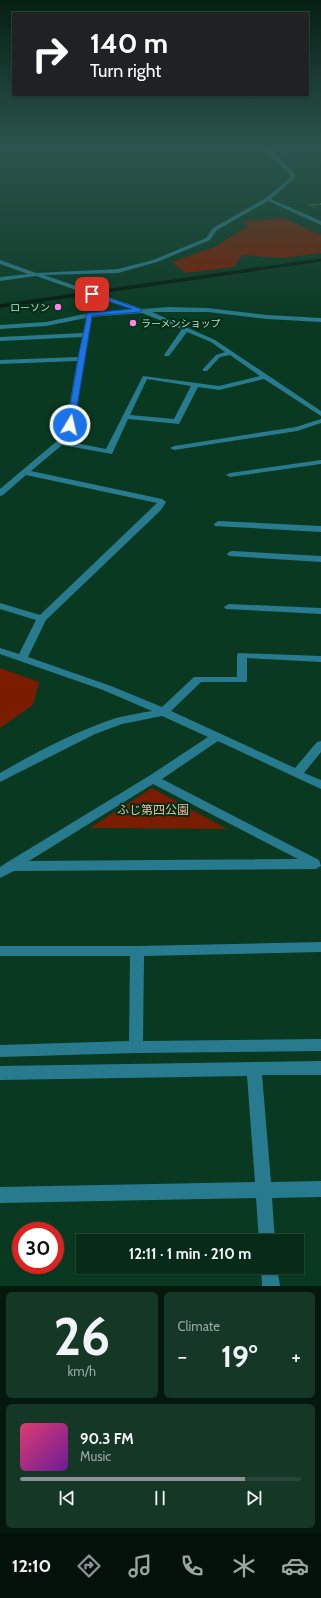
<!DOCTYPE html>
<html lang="en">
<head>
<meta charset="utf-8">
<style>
	body { margin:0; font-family:Cabin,"Noto Sans JP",sans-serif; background:#153726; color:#f1f3f6; height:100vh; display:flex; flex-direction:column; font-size:15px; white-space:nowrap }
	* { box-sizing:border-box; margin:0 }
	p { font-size:13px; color:#98a7a2 }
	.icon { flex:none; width:22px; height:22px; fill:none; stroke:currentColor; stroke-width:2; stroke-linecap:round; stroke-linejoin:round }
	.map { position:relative; height:1286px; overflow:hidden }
	.side { display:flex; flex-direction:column; gap:6px; padding:6px; background:#04180e; flex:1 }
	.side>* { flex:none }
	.guide { position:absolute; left:12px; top:12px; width:297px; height:84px; border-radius:0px; box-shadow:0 1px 3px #0004,0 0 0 1px #284738; background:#202124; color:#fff; overflow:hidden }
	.speed { position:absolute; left:12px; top:1222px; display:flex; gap:8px; font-size:20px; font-weight:700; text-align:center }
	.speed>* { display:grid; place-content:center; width:52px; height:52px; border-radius:50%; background:#072b19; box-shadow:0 1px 3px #0004,0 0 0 1px #284738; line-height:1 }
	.speed .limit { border:6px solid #d22; background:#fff; color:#111 }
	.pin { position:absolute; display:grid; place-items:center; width:34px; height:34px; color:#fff; margin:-17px; border-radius:8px; box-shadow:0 2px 6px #0006 }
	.me { position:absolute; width:44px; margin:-22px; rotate:9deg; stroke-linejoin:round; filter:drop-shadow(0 0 3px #0008) }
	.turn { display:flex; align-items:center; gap:14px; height:84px; padding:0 12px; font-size:18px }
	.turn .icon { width:52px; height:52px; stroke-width:2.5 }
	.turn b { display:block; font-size:28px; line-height:34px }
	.big { font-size:30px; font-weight:800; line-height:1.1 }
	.side .card { flex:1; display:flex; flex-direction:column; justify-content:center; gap:6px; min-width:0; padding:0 14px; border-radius:6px; background:#153726 }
	.side .dial { align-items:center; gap:0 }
	.dial b { font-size:52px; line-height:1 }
	.song { display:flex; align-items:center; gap:12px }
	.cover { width:48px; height:48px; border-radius:6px; background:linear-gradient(135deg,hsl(340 70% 55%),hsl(280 70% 35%)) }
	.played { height:4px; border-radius:2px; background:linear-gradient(90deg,#8c9099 80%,#284738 80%) }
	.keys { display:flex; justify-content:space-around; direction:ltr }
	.heat { display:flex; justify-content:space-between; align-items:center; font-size:22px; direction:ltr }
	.side .tiles { flex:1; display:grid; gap:6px; grid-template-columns:1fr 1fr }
	.card:last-child { grid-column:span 2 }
	.trip { position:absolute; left:76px; top:1234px; width:228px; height:40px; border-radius:0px; background:#072b19; box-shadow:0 1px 3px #0004,0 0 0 1px #284738; font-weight:800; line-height:40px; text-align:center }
	.dock { display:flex; height:64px; justify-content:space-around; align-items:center; background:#03110a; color:#98a7a2 }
	.dock .icon { width:28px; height:28px }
	.dock .active { color:#8c9099 }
	.dock b { font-size:18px; color:#f1f3f6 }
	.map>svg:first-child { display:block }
</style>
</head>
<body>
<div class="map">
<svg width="321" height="1286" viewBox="0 0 321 1286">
	<rect width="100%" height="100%" fill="#093921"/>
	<g fill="#7a1c00">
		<path d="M284,218L321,235V253L283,258L242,255L234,267L185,273L172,262L217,246L241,230L247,228L242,221Z"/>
		<path d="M0,668L39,682L33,705L0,728Z"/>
		<path d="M152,788L227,829L90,828Z"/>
	</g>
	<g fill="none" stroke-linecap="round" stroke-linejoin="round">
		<path stroke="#06190e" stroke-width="3" d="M251,270L321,260"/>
		<path stroke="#06190e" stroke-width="3.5" d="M0,306L258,269"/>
		<path stroke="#6c907c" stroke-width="1.5" stroke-dasharray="1 1" stroke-linecap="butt" d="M308,205L321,204"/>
		<g fill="#287b8e" fill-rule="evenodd">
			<path d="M263,145H267L294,173L295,178L271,199L321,221V225L268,201L217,230L210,240L157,262L118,273L44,275L143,309L168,307L208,308L267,315L321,318V322L267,319L208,312H152L215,340L321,411V416L264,379L219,390L198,387L179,424L128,419L112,454L62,445L31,471L162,499L166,502L161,510L46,620L28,657L111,686L162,707L194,677H237V655L238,653L321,656V662L247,658V680L246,682H201L171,711L295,768L317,742L321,741V752L304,773L321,780V789L218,741L162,779L319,860L321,866L316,869L14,871L0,878V867L6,863L149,776L208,737L162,716L122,724L95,734L0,782V773C37,752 76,731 116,718C128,715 140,713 152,711L103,690L0,654V648L19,654L36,620L0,609V603L40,615L157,503L26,475L3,495L0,496V489L57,441L66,425L77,361L0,364V360L78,357L82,337L0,341V337L83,333L86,318L46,326L0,329V325L46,322L89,313L133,310L36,276L0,281V277L28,274L0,264V260L36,273L118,269L153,260L206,238L213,228L266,198L290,178V174L267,152ZM142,313L182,329L164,355L165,356H169L187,332L211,342L225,352L216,355L203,369V371H207L220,357L230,355L260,376L219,386L143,376L106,449L65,441L74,425L92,317ZM147,379L191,386L174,419L130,415ZM153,784L298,859L29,861Z"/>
			<path d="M321,419V423L297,431L174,450L170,448L174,446L296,427Z"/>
			<path d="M321,460V464L230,477L226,475L230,473Z"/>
			<path d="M218,521L321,526V532L215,526L214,524Z"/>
			<path d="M232,551L321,556V562L229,556L227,554L229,552Z"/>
			<path d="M229,604L321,608V614L226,609L224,607Z"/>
			<path d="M321,942V952L144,956L143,1041L321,1039V1051L136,1053L0,1057V1045L129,1041L130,956H0V946H137Z"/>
			<path d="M321,1061V1075H262L271,1182L321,1181V1197L272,1198L275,1241H259L256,1198L0,1203V1187L255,1182L247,1076L0,1080V1066Z"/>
			<path d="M261,1267H277L280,1286H262Z"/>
		</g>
	</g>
	<linearGradient id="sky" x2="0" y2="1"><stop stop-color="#051f12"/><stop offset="0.45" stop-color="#2c544e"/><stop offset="1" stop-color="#2c544e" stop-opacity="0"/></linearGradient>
	<rect width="321" height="325" fill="url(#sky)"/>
	<path fill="#1a73e8" stroke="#114b97" d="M92,292L143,310L140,312L92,316L74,425L70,427L67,425L79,353L86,322V314L89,313L132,309L91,295L90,294Z"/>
	<g fill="#fc86e3" stroke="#002f17" stroke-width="1.5">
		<circle cx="58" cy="307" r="4"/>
		<circle cx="133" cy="323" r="4"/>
	</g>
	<g text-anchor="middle" stroke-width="4" stroke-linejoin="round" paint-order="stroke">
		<g font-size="10" fill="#c6dece" stroke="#002f17" text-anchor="end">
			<text x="50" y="311">ローソン</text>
			<text x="141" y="327" text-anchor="start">ラーメンショップ</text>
		</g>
		<g font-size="12" fill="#f6b5a4" stroke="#002f17">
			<text x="153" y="814">ふじ第四公園</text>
		</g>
	</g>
</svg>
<div class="speed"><div class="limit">30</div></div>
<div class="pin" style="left:92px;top:294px;background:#d93025"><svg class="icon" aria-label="arrive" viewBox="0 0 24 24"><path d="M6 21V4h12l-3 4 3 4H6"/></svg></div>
<svg class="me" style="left:70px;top:425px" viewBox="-20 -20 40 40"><circle r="17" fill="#1a73e8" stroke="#fff" stroke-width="3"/><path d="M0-11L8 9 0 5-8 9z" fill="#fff"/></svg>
<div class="trip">12:11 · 1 min · 210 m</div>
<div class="guide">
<div class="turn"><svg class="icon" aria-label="right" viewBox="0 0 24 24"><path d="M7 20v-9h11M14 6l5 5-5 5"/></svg><div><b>140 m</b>Turn right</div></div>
</div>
</div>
<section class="side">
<div class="tiles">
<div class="card dial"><b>26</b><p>km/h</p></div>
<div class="card"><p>Climate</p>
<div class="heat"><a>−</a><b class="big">19°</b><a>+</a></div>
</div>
<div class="card">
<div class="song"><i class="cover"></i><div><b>90.3 FM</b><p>Music</p></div></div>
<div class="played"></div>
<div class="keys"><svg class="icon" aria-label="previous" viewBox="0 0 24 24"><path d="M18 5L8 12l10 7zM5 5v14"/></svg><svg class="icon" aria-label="pause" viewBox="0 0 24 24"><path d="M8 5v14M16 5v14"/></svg><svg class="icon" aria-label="next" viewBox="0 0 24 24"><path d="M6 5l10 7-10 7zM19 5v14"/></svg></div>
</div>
</div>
</section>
<nav class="dock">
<b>12:10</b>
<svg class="icon active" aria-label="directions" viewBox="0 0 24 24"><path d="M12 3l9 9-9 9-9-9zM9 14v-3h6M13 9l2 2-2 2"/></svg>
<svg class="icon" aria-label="music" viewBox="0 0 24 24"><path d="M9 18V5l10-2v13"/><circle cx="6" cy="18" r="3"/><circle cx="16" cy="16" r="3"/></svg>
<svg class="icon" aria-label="phone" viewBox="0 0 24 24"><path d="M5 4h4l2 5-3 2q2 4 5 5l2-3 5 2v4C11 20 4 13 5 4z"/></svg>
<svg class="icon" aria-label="climate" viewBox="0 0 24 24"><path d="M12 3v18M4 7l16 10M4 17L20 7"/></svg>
<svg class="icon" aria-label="car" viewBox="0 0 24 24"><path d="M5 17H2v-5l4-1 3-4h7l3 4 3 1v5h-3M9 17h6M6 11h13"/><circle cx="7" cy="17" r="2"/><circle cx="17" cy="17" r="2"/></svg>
</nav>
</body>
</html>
